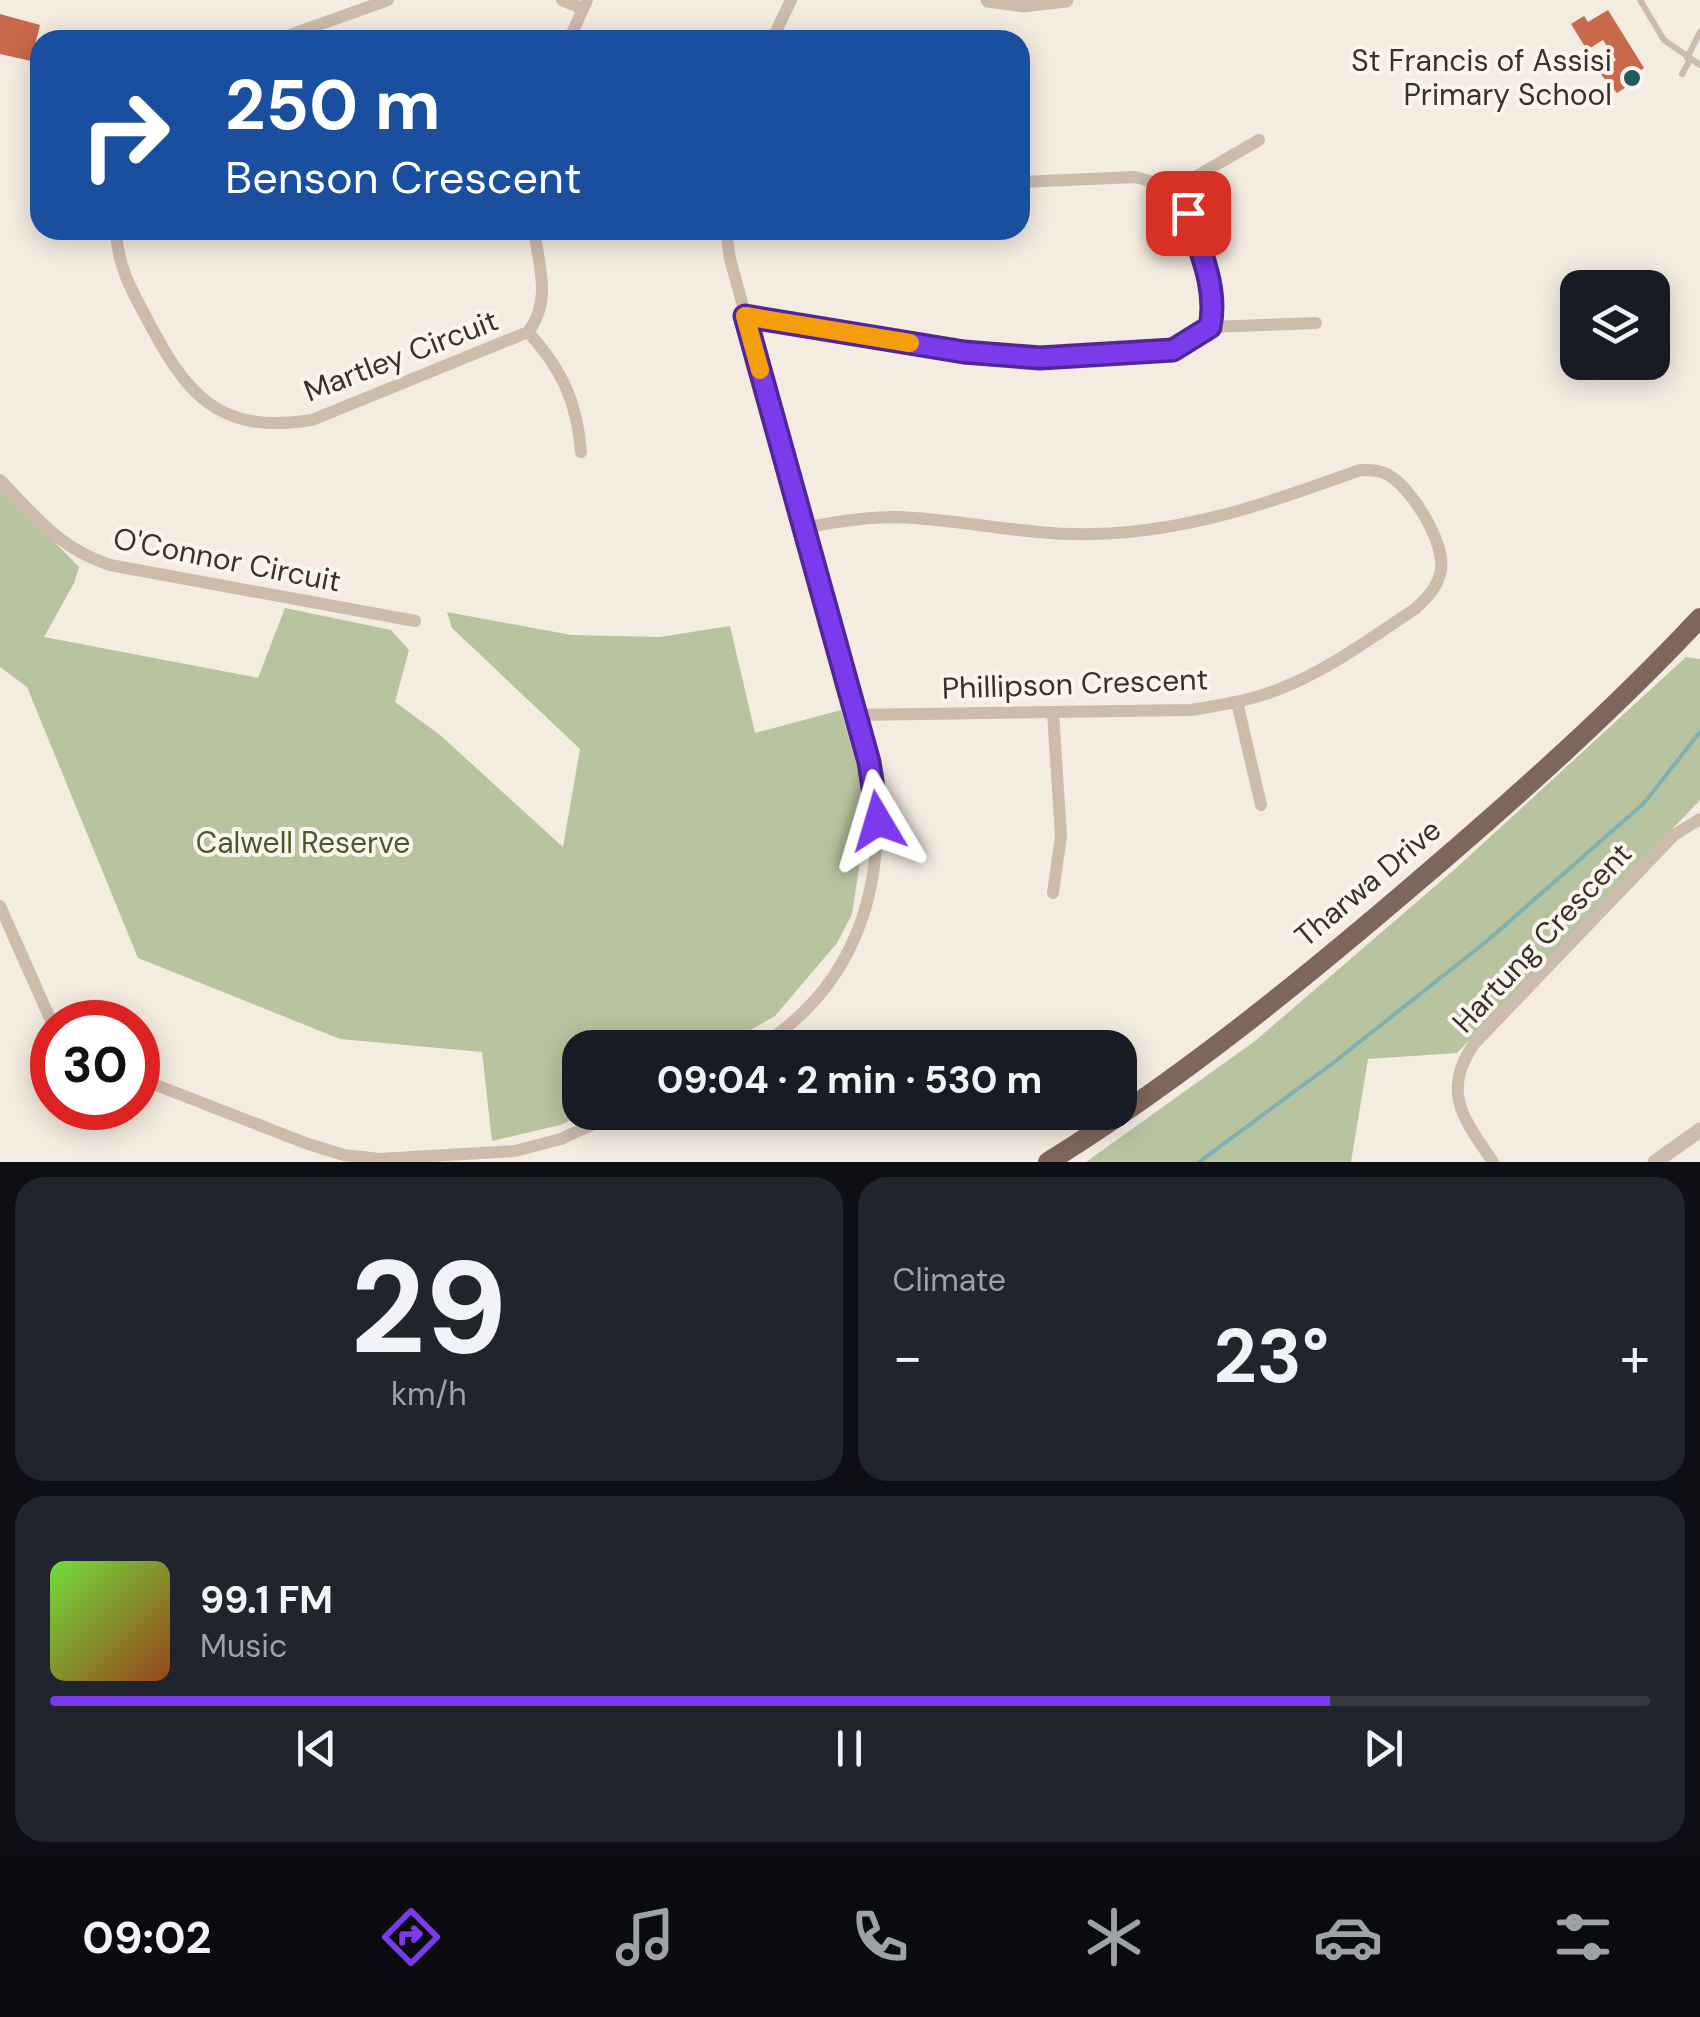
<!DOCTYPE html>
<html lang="en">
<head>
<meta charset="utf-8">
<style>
	body { margin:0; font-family:"DM Sans",sans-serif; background:#20242c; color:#f1f3f6; height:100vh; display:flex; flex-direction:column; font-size:38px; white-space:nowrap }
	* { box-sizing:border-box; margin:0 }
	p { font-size:32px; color:#9ea1a6 }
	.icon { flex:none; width:55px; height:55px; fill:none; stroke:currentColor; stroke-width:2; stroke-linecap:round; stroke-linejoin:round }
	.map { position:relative; height:1162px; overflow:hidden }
	.details { display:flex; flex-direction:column; gap:15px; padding:15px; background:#0d0f14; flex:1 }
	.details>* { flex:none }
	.banner { position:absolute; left:30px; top:30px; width:1000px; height:210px; border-radius:30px; box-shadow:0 5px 25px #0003; background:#1a4fa0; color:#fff; overflow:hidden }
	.controls { position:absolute; left:1560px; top:270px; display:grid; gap:20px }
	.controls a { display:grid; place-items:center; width:110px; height:110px; border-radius:20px; background:#171b24; box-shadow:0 5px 25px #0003; font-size:50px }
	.speed { position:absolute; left:30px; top:1000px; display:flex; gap:20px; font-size:50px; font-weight:700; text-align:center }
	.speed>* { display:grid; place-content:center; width:130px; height:130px; border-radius:50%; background:#171b24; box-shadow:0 5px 25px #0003; line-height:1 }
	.speed .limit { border:15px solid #d22; background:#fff; color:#111 }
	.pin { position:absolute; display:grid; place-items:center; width:85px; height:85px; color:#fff; margin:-42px; border-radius:20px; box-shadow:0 5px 15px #0006 }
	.me { position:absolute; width:110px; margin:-55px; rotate:353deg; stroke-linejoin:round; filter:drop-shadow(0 0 8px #0008) }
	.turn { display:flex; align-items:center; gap:35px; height:210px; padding:0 30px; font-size:45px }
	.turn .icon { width:130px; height:130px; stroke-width:2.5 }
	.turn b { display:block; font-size:70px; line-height:85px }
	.big { font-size:75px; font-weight:700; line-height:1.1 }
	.details .card { flex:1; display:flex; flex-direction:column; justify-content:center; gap:15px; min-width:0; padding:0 35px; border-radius:30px; background:#20242c }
	.details .dial { align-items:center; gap:0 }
	.dial b { font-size:130px; line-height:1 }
	.song { display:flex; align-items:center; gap:30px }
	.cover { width:120px; height:120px; border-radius:15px; background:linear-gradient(135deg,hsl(100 70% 55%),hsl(20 70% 35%)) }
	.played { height:10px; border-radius:5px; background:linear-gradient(90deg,#7c3aed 80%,#363941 80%) }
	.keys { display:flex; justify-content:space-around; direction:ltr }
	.heat { display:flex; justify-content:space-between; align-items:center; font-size:55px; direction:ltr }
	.details .tiles { flex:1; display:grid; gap:15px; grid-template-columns:1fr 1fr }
	.card:last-child { grid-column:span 2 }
	.trip { position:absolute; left:562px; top:1030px; width:575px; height:100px; border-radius:30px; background:#171b24; box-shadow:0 5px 25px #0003; font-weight:700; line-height:100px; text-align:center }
	.dock { display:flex; height:160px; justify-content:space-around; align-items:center; background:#090b0e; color:#9ea1a6 }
	.dock .icon { width:70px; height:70px }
	.dock .on { color:#7c3aed }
	.dock b { font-size:45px; color:#f1f3f6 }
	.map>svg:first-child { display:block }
</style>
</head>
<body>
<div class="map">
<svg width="1700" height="1162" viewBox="0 0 1700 1162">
	<rect width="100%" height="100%" fill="#f4ebe1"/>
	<g fill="#b8c4a0">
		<path d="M0,487L79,567L74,583L44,637L258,678L285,608L391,630L409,650L395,702L440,735L563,847L580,749L452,628L447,612L571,635L660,637L730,626L755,733L841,710L857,766L865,828L852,914L837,943L775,1016L721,1047L580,1048V1112L587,1113L560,1125L492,1141L482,1052L340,1039L138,958L27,687L0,667Z"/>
		<path d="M1686,657L1700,659V800L1457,1053L1368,1059L1351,1162H1086L1255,1041L1454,870Z"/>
	</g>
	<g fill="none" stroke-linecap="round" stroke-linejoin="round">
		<path stroke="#7fb0b2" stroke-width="4" d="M1199,1162L1333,1063L1487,941L1644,803L1700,732"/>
	</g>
	<g fill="#c8694b">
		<path d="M1608,10L1644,68L1628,79L1631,84L1617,93L1598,71L1616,60L1603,40L1587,50L1571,24L1584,16L1588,22Z"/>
		<path d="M0,14L40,25L31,61L0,54Z"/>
	</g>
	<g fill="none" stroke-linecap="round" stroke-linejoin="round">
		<g stroke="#cdbbac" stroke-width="6">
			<path d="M1640,0L1664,40L1700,65"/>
			<path d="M1687,58L1700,32"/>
			<path d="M1682,74L1690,60"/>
		</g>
		<g stroke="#cdbbac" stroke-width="12">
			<path d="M562,0L583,9"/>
			<path d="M276,40L388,0"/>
			<path d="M569,40L587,0"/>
			<path d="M772,40L791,0"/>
			<path d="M1171,191L1259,140"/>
			<path d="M116,230C117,263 130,288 146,317C186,394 217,435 312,420L528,332C552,301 539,266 534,230"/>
			<path d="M318,230H319"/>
			<path d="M726,230L730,259L869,762C892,875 860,985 757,1048"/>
			<path d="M745,316L964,352L1040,358L1173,350L1210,327C1217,293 1201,225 1178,198C1167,185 1151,181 1135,177L1020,182"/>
			<path d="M1210,327L1316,323"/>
			<path d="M528,332C562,369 577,402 581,452"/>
			<path d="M0,480C36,517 60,549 110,565L415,621"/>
			<path d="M804,528C834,522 864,517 895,517C961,519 1027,536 1094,534C1188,532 1272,502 1360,470C1371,470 1381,470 1390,476C1413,490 1445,543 1441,570C1438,587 1427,598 1415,609C1372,637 1330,669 1282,688C1253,700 1222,705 1191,710L856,715"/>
			<path d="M1237,702L1261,805"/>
			<path d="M1053,893L1061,836L1053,713"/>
			<path d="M0,906L52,1023"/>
			<path d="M138,1078L308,1144L344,1155L380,1159L515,1151L561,1139L619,1112"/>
			<path d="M1493,1162C1465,1120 1440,1093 1474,1044L1674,835L1700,819"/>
		</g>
		<g stroke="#cdbbac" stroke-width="15">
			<path d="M988,0L1023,5L1066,0"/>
			<path d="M1655,1162L1700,1130"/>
		</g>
		<path stroke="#7d675c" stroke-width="20" d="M1048,1162C1180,1080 1299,983 1417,882C1514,799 1612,712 1700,618"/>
	</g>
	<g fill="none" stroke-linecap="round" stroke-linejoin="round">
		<g stroke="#51269a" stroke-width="25">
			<path id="route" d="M878,821L869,762L745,316L964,352L1040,358L1173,350L1210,327C1218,288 1200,251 1188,213"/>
		</g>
		<use href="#route" stroke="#7c3aed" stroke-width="18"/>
		<path stroke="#f59e0b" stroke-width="18" d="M760,370L745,316L910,343"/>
	</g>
	<circle fill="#1f5a5e" stroke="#fbf5ee" stroke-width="4" cx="1632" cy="78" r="10"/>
	<g text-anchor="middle" stroke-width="8" stroke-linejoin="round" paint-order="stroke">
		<g font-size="30" fill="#3b302b" stroke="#fbf5ee" text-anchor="end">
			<text x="1612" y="71">St Francis of Assisi<tspan x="1612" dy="34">Primary School</tspan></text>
		</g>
		<g font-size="30" fill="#3b302b" stroke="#fbf5ee">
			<text transform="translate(401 356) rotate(-21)" y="10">Martley Circuit</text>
			<text transform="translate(227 560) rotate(11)" y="10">O'Connor Circuit</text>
			<text transform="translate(1075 684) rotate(-2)" y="10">Phillipson Crescent</text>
			<text transform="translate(1368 883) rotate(-40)" y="10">Tharwa Drive</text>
			<text transform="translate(1542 938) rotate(-47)" y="10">Hartung Crescent</text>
		</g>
		<g font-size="30" fill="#4a5a2e" stroke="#fbf5ee">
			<text x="303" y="853">Calwell Reserve</text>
		</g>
	</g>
</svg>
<div class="controls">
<a><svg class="icon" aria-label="layers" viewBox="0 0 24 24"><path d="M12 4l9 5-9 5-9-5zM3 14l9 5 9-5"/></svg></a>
</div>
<div class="speed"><div class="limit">30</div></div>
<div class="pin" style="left:1188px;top:213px;background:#d93025"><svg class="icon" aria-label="arrive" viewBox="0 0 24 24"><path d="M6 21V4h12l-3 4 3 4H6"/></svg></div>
<svg class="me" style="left:878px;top:821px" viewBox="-20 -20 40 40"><path d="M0-17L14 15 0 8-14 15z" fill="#7c3aed" stroke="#fff" stroke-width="4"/></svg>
<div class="trip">09:04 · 2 min · 530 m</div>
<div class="banner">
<div class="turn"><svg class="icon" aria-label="right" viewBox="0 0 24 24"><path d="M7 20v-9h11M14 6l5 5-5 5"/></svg><div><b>250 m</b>Benson Crescent</div></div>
</div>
</div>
<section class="details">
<div class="tiles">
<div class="card dial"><b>29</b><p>km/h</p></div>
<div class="card"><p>Climate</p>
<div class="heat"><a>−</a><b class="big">23°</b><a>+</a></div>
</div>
<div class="card">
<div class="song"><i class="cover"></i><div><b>99.1 FM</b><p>Music</p></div></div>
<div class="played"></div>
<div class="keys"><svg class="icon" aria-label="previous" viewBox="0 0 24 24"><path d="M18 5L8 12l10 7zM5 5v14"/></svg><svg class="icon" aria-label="pause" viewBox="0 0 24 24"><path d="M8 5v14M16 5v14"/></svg><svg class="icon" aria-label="next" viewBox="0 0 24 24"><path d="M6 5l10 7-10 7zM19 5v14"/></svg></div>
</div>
</div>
</section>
<nav class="dock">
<b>09:02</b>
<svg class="icon on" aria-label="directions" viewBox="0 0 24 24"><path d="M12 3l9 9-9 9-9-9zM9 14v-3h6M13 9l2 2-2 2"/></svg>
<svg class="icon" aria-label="music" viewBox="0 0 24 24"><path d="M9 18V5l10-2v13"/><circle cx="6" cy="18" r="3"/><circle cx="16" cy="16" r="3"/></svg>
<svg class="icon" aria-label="phone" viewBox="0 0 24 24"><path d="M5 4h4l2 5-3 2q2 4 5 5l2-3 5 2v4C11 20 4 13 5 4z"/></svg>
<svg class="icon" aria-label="climate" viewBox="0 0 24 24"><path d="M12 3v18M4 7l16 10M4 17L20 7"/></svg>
<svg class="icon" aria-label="car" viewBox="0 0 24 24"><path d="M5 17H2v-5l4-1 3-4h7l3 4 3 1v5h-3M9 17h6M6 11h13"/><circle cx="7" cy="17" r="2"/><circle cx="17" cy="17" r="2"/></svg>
<svg class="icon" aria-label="filters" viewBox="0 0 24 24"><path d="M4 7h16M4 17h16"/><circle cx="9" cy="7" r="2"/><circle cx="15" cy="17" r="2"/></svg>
</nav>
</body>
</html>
